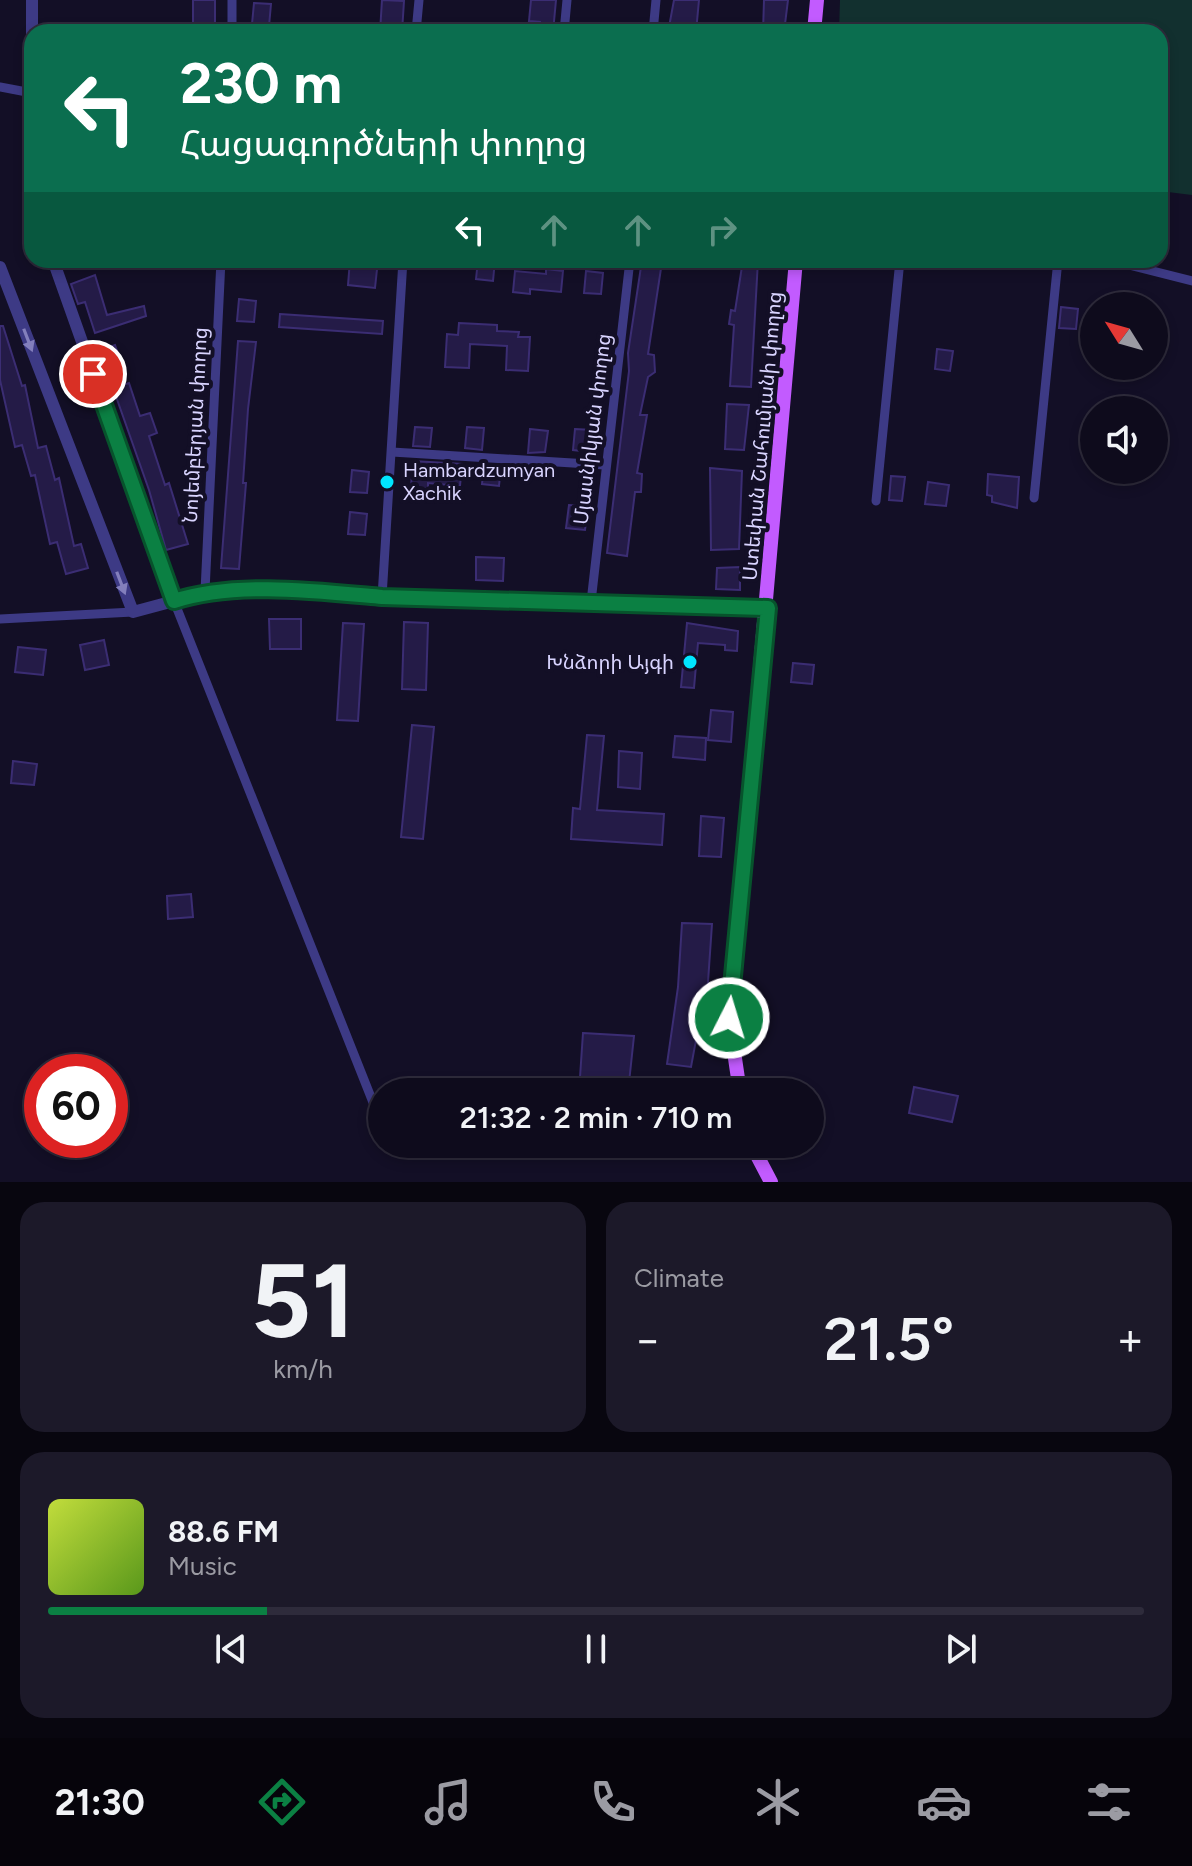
<!DOCTYPE html>
<html lang="en">
<head>
<meta charset="utf-8">
<style>
	body { margin:0; font-family:Figtree,"Noto Sans Armenian",sans-serif; background:#1c1929; color:#f1f3f6; height:100vh; display:flex; flex-direction:column; font-size:30px; white-space:nowrap }
	* { box-sizing:border-box; margin:0 }
	p { font-size:26px; color:#9b9ba3 }
	.icon { flex:none; width:44px; height:44px; fill:none; stroke:currentColor; stroke-width:2; stroke-linecap:round; stroke-linejoin:round }
	.map { position:relative; height:1182px; overflow:hidden }
	.side { display:flex; flex-direction:column; gap:20px; padding:20px; background:#08060f; flex:1 }
	.side>* { flex:none }
	.top-card { position:absolute; left:24px; top:24px; width:1144px; height:244px; border-radius:24px; box-shadow:0 4px 12px #0003,0 0 0 2px #2e2b3b; background:#0b6e4f; color:#fff; overflow:hidden }
	.needle { width:52px; rotate:307deg }
	.buttons { position:absolute; left:1080px; top:292px; display:grid; gap:16px }
	.buttons a { display:grid; place-items:center; width:88px; height:88px; border-radius:50%; background:#0e0b1c; box-shadow:0 4px 12px #0003,0 0 0 2px #2e2b3b; font-size:40px }
	.speed { position:absolute; left:24px; top:1054px; display:flex; gap:16px; font-size:40px; font-weight:700; text-align:center }
	.speed>* { display:grid; place-content:center; width:104px; height:104px; border-radius:50%; background:#0e0b1c; box-shadow:0 4px 12px #0003,0 0 0 2px #2e2b3b; line-height:1 }
	.speed .limit { border:12px solid #d22; background:#fff; color:#111 }
	.pin { position:absolute; display:grid; place-items:center; width:68px; height:68px; color:#fff; margin:-34px; border:4px solid #fff; border-radius:50%; box-shadow:0 2px 8px #0007 }
	.me { position:absolute; width:88px; margin:-44px; rotate:5deg; stroke-linejoin:round; filter:drop-shadow(0 0 6px #0008) }
	.turn { display:flex; align-items:center; gap:28px; height:168px; padding:0 24px; font-size:36px }
	.turn .icon { width:104px; height:104px; stroke-width:2.5 }
	.turn b { display:block; font-size:56px; line-height:68px }
	.lanes { display:flex; align-items:center; height:76px; padding:0 24px; background:#0003; justify-content:center; gap:40px; direction:ltr }
	.lanes .off { opacity:.35 }
	.big { font-size:60px; font-weight:600; line-height:1.1 }
	.side .tile { flex:1; display:flex; flex-direction:column; justify-content:center; gap:12px; min-width:0; padding:0 28px; border-radius:24px; background:#1c1929 }
	.side .dial { align-items:center; gap:0 }
	.dial b { font-size:104px; line-height:1 }
	.song { display:flex; align-items:center; gap:24px }
	.cover { width:96px; height:96px; border-radius:12px; background:linear-gradient(135deg,hsl(70 70% 55%),hsl(90 70% 35%)) }
	.played { height:8px; border-radius:4px; background:linear-gradient(90deg,#0b8043 20%,#2e2b3b 20%) }
	.keys { display:flex; justify-content:space-around; direction:ltr }
	.heat { display:flex; justify-content:space-between; align-items:center; font-size:44px; direction:ltr }
	.side .tiles { flex:1; display:grid; gap:20px; grid-template-columns:1fr 1fr }
	.tile:last-child { grid-column:span 2 }
	.trip { position:absolute; left:368px; top:1078px; width:456px; height:80px; border-radius:40px; background:#0e0b1c; box-shadow:0 4px 12px #0003,0 0 0 2px #2e2b3b; font-weight:600; line-height:80px; text-align:center }
	.tab-bar { display:flex; height:128px; justify-content:space-around; align-items:center; background:#06040b; color:#9b9ba3 }
	.tab-bar .icon { width:56px; height:56px }
	.tab-bar .selected { color:#0b8043 }
	.tab-bar b { font-size:36px; color:#f1f3f6 }
	.map>svg:first-child { display:block }
</style>
</head>
<body>
<div class="map">
<svg width="1192" height="1182" viewBox="0 0 1192 1182">
	<rect width="100%" height="100%" fill="#130f26"/>
	<path fill="#12302f" d="M840,0H1192V195L1160,191V32H839Z"/>
	<g fill="#241b47" stroke="#3b2d73" stroke-width="2">
		<rect x="193" y="0" width="22" height="32"/>
		<path d="M382,0L404,1L402,32H380Z"/>
		<path d="M531,0H556L553,32H539L540,22L529,21Z"/>
		<path d="M674,0H699L696,32L669,27Z"/>
		<path d="M764,0H788L784,32H763Z"/>
		<path d="M254,3L271,4L269,26L252,24Z"/>
		<path d="M350,260H378L375,288L348,285Z"/>
		<path d="M478,260H495L493,281L476,279Z"/>
		<path d="M642,260L662,262L648,354L654,355L655,372L648,377L640,415H647L637,473L642,474L641,492H635L627,556L607,553L629,371L628,353Z"/>
		<path d="M743,260H758L751,387L730,386L734,325L729,324L731,310L735,311Z"/>
		<path d="M546,269L563,271L561,292L530,289V294L513,292L515,271L546,274Z"/>
		<path d="M586,271L603,273L601,294L584,293Z"/>
		<path d="M95,275L107,315L144,306L146,316L95,333L85,302L78,304L71,284Z"/>
		<path d="M239,299L256,301L254,322L237,321Z"/>
		<path d="M1061,307L1078,309L1076,329L1059,328Z"/>
		<path d="M280,314L383,321L382,334L279,327Z"/>
		<path d="M459,323L497,325V331L519,332L518,337H530L528,371L506,370L507,346L470,344L469,368L445,367L447,334L458,335Z"/>
		<path d="M0,326H3L22,386L25,385L38,448L46,446L55,480L59,478L74,546L81,544L88,568L66,574L57,542L50,544L35,475L31,476L22,445L15,447L0,380Z"/>
		<path d="M238,341L256,342L248,409L243,483H246L239,569L221,568Z"/>
		<path d="M115,345L122,365L102,373L95,352Z"/>
		<path d="M937,349L953,351L950,371L935,369Z"/>
		<path d="M129,383L140,416L150,413L157,433L149,436L165,485L169,483L188,544L166,550L149,490L113,388Z"/>
		<path d="M727,404L749,405L744,450L725,449Z"/>
		<path d="M415,427L432,428L430,447L413,446Z"/>
		<path d="M467,427L484,428L482,450L465,448Z"/>
		<path d="M530,429L548,431L545,452L528,453Z"/>
		<path d="M575,429L592,430L590,452L573,450Z"/>
		<path d="M413,461L462,464L460,486L428,483V489L411,487Z"/>
		<path d="M484,465L501,466L499,486L482,484Z"/>
		<path d="M710,468L742,471L739,549L711,550Z"/>
		<path d="M352,470L369,472L367,493L350,492Z"/>
		<path d="M988,474L1019,477L1017,508L992,502V496L987,495Z"/>
		<path d="M891,476L905,477L902,501L889,500Z"/>
		<path d="M928,482L949,485L946,506L925,504Z"/>
		<path d="M569,505L588,507L585,530L566,528Z"/>
		<path d="M350,512L367,514L365,535L348,534Z"/>
		<path d="M476,557L504,558L503,581L476,580Z"/>
		<path d="M740,567V590L716,589L717,568Z"/>
		<path d="M269,619H301V649H270Z"/>
		<path d="M404,622L428,623L426,690L402,689Z"/>
		<path d="M343,623L364,624L358,721L337,720Z"/>
		<path d="M687,623L738,631L737,651L725,650V645L698,643L694,688L681,687Z"/>
		<path d="M104,640L109,665L85,670L80,645Z"/>
		<path d="M18,647L46,650L43,675L15,672Z"/>
		<path d="M793,663L814,665L812,684L791,682Z"/>
		<path d="M711,710L733,712L731,742L708,740Z"/>
		<path d="M412,725L434,727L423,839L401,837Z"/>
		<path d="M587,735L604,736L597,810L664,814L662,845L571,839L573,808L580,809Z"/>
		<path d="M675,736L706,738L705,760L673,757Z"/>
		<path d="M619,751L642,753L640,789L618,787Z"/>
		<path d="M13,761L37,764L34,785L11,783Z"/>
		<path d="M701,816L724,818L721,857L699,856Z"/>
		<path d="M191,894L193,917L168,919L167,896Z"/>
		<path d="M682,923L712,924L704,1040H696L691,1067L667,1064L678,987Z"/>
		<path d="M583,1033L634,1036L628,1092H579Z"/>
		<path d="M914,1087L958,1096L952,1122L909,1113Z"/>
	</g>
	<g fill="none" stroke-linecap="round" stroke-linejoin="round">
		<g stroke="#3d3a85" stroke-width="9">
			<path d="M232,32V0"/>
			<path d="M416,32L419,0"/>
			<path d="M564,32L567,0"/>
			<path d="M653,32L656,0"/>
			<path d="M0,87L32,93"/>
			<path d="M1109,260L1192,281"/>
			<path d="M392,452L605,465"/>
			<path d="M1034,498L1058,260"/>
			<path d="M876,501L900,260"/>
			<path d="M205,591L221,260"/>
			<path d="M382,597L403,260"/>
			<path d="M591,602L630,260"/>
			<path d="M0,619L133,612"/>
			<path d="M382,1125L174,601C237,580 315,591 382,597L768,608"/>
		</g>
		<g stroke="#3d3a85" stroke-width="12">
			<path d="M32,115V0"/>
			<path d="M0,267L133,612L174,601L53,260"/>
		</g>
		<g stroke="#c25bff" stroke-width="14">
			<path d="M814,32L817,0"/>
			<path d="M740,1092L729,1018L796,260"/>
			<path d="M751,1144L771,1182"/>
		</g>
	</g>
	<defs><path id="oneway-solid" d="M-6-.8H1V-3.2L6.5 0L1 3.2V.8H-6Z" transform="scale(2)"/></defs>
	<g fill="#837fbc">
		<use href="#oneway-solid" transform="translate(28 340) rotate(69)"/>
		<use href="#oneway-solid" transform="translate(121 583) rotate(69)"/>
	</g>
	<g fill="none" stroke-linecap="round" stroke-linejoin="round">
		<g stroke="#07532c" stroke-width="20">
			<path id="route" d="M93,374L174,601C235,581 317,591 382,597L768,608L729,1018"/>
		</g>
		<use href="#route" stroke="#0b8043" stroke-width="14"/>
	</g>
	<g fill="#00e5ff" stroke="#130f26" stroke-width="3">
		<circle cx="387" cy="482" r="8"/>
		<circle cx="690" cy="662" r="8"/>
	</g>
	<g text-anchor="middle" stroke-width="8" stroke-linejoin="round" paint-order="stroke">
		<g font-size="20" fill="#d9d4ff" stroke="#130f26">
			<text transform="translate(195 425) rotate(-87)" y="7">Նոյեմբերյան փողոց</text>
			<text transform="translate(592 429) rotate(-83)" y="7">Մյասնիկյան փողոց</text>
			<text transform="translate(762 436) rotate(-85)" y="7">Ստեփան Շահումյանի փողոց</text>
		</g>
		<g font-size="20" fill="#d9d4ff" stroke="#130f26" text-anchor="start">
			<text x="403" y="477">Hambardzumyan<tspan x="403" dy="23">Xachik</tspan></text>
			<text x="674" y="669" text-anchor="end">Խնձորի Այգի</text>
		</g>
	</g>
</svg>
<div class="buttons">
<a><svg class="needle" viewBox="-14 -14 28 28"><path d="M0-13l5 13h-10z" fill="#e53935"/><path d="M0 13l5-13h-10z" fill="#9b9ba3"/></svg></a>
<a><svg class="icon" aria-label="sound" viewBox="0 0 24 24"><path d="M4 9h4l5-4v14l-5-4H4zM17 9q2 3 0 6"/></svg></a>
</div>
<div class="speed"><div class="limit">60</div></div>
<div class="pin" style="left:93px;top:374px;background:#d93025"><svg class="icon" aria-label="arrive" viewBox="0 0 24 24"><path d="M6 21V4h12l-3 4 3 4H6"/></svg></div>
<svg class="me" style="left:729px;top:1018px" viewBox="-20 -20 40 40"><circle r="17" fill="#0b8043" stroke="#fff" stroke-width="3"/><path d="M0-11L8 9 0 5-8 9z" fill="#fff"/></svg>
<div class="trip">21:32 · 2 min · 710 m</div>
<div class="top-card">
<div class="turn"><svg class="icon" aria-label="left" viewBox="0 0 24 24"><path d="M17 20v-9H6M10 6l-5 5 5 5"/></svg><div><b>230 m</b>Հացագործների փողոց</div></div>
<div class="lanes"><svg class="icon" aria-label="left" viewBox="0 0 24 24"><path d="M17 20v-9H6M10 6l-5 5 5 5"/></svg><svg class="icon off" aria-label="ahead" viewBox="0 0 24 24"><path d="M12 20V5M6 11l6-6 6 6"/></svg><svg class="icon off" aria-label="ahead" viewBox="0 0 24 24"><path d="M12 20V5M6 11l6-6 6 6"/></svg><svg class="icon off" aria-label="right" viewBox="0 0 24 24"><path d="M7 20v-9h11M14 6l5 5-5 5"/></svg></div>
</div>
</div>
<section class="side">
<div class="tiles">
<div class="tile dial"><b>51</b><p>km/h</p></div>
<div class="tile"><p>Climate</p>
<div class="heat"><a>−</a><b class="big">21.5°</b><a>+</a></div>
</div>
<div class="tile">
<div class="song"><i class="cover"></i><div><b>88.6 FM</b><p>Music</p></div></div>
<div class="played"></div>
<div class="keys"><svg class="icon" aria-label="previous" viewBox="0 0 24 24"><path d="M18 5L8 12l10 7zM5 5v14"/></svg><svg class="icon" aria-label="pause" viewBox="0 0 24 24"><path d="M8 5v14M16 5v14"/></svg><svg class="icon" aria-label="next" viewBox="0 0 24 24"><path d="M6 5l10 7-10 7zM19 5v14"/></svg></div>
</div>
</div>
</section>
<nav class="tab-bar">
<b>21:30</b>
<svg class="icon selected" aria-label="directions" viewBox="0 0 24 24"><path d="M12 3l9 9-9 9-9-9zM9 14v-3h6M13 9l2 2-2 2"/></svg>
<svg class="icon" aria-label="music" viewBox="0 0 24 24"><path d="M9 18V5l10-2v13"/><circle cx="6" cy="18" r="3"/><circle cx="16" cy="16" r="3"/></svg>
<svg class="icon" aria-label="phone" viewBox="0 0 24 24"><path d="M5 4h4l2 5-3 2q2 4 5 5l2-3 5 2v4C11 20 4 13 5 4z"/></svg>
<svg class="icon" aria-label="climate" viewBox="0 0 24 24"><path d="M12 3v18M4 7l16 10M4 17L20 7"/></svg>
<svg class="icon" aria-label="car" viewBox="0 0 24 24"><path d="M5 17H2v-5l4-1 3-4h7l3 4 3 1v5h-3M9 17h6M6 11h13"/><circle cx="7" cy="17" r="2"/><circle cx="17" cy="17" r="2"/></svg>
<svg class="icon" aria-label="filters" viewBox="0 0 24 24"><path d="M4 7h16M4 17h16"/><circle cx="9" cy="7" r="2"/><circle cx="15" cy="17" r="2"/></svg>
</nav>
</body>
</html>
